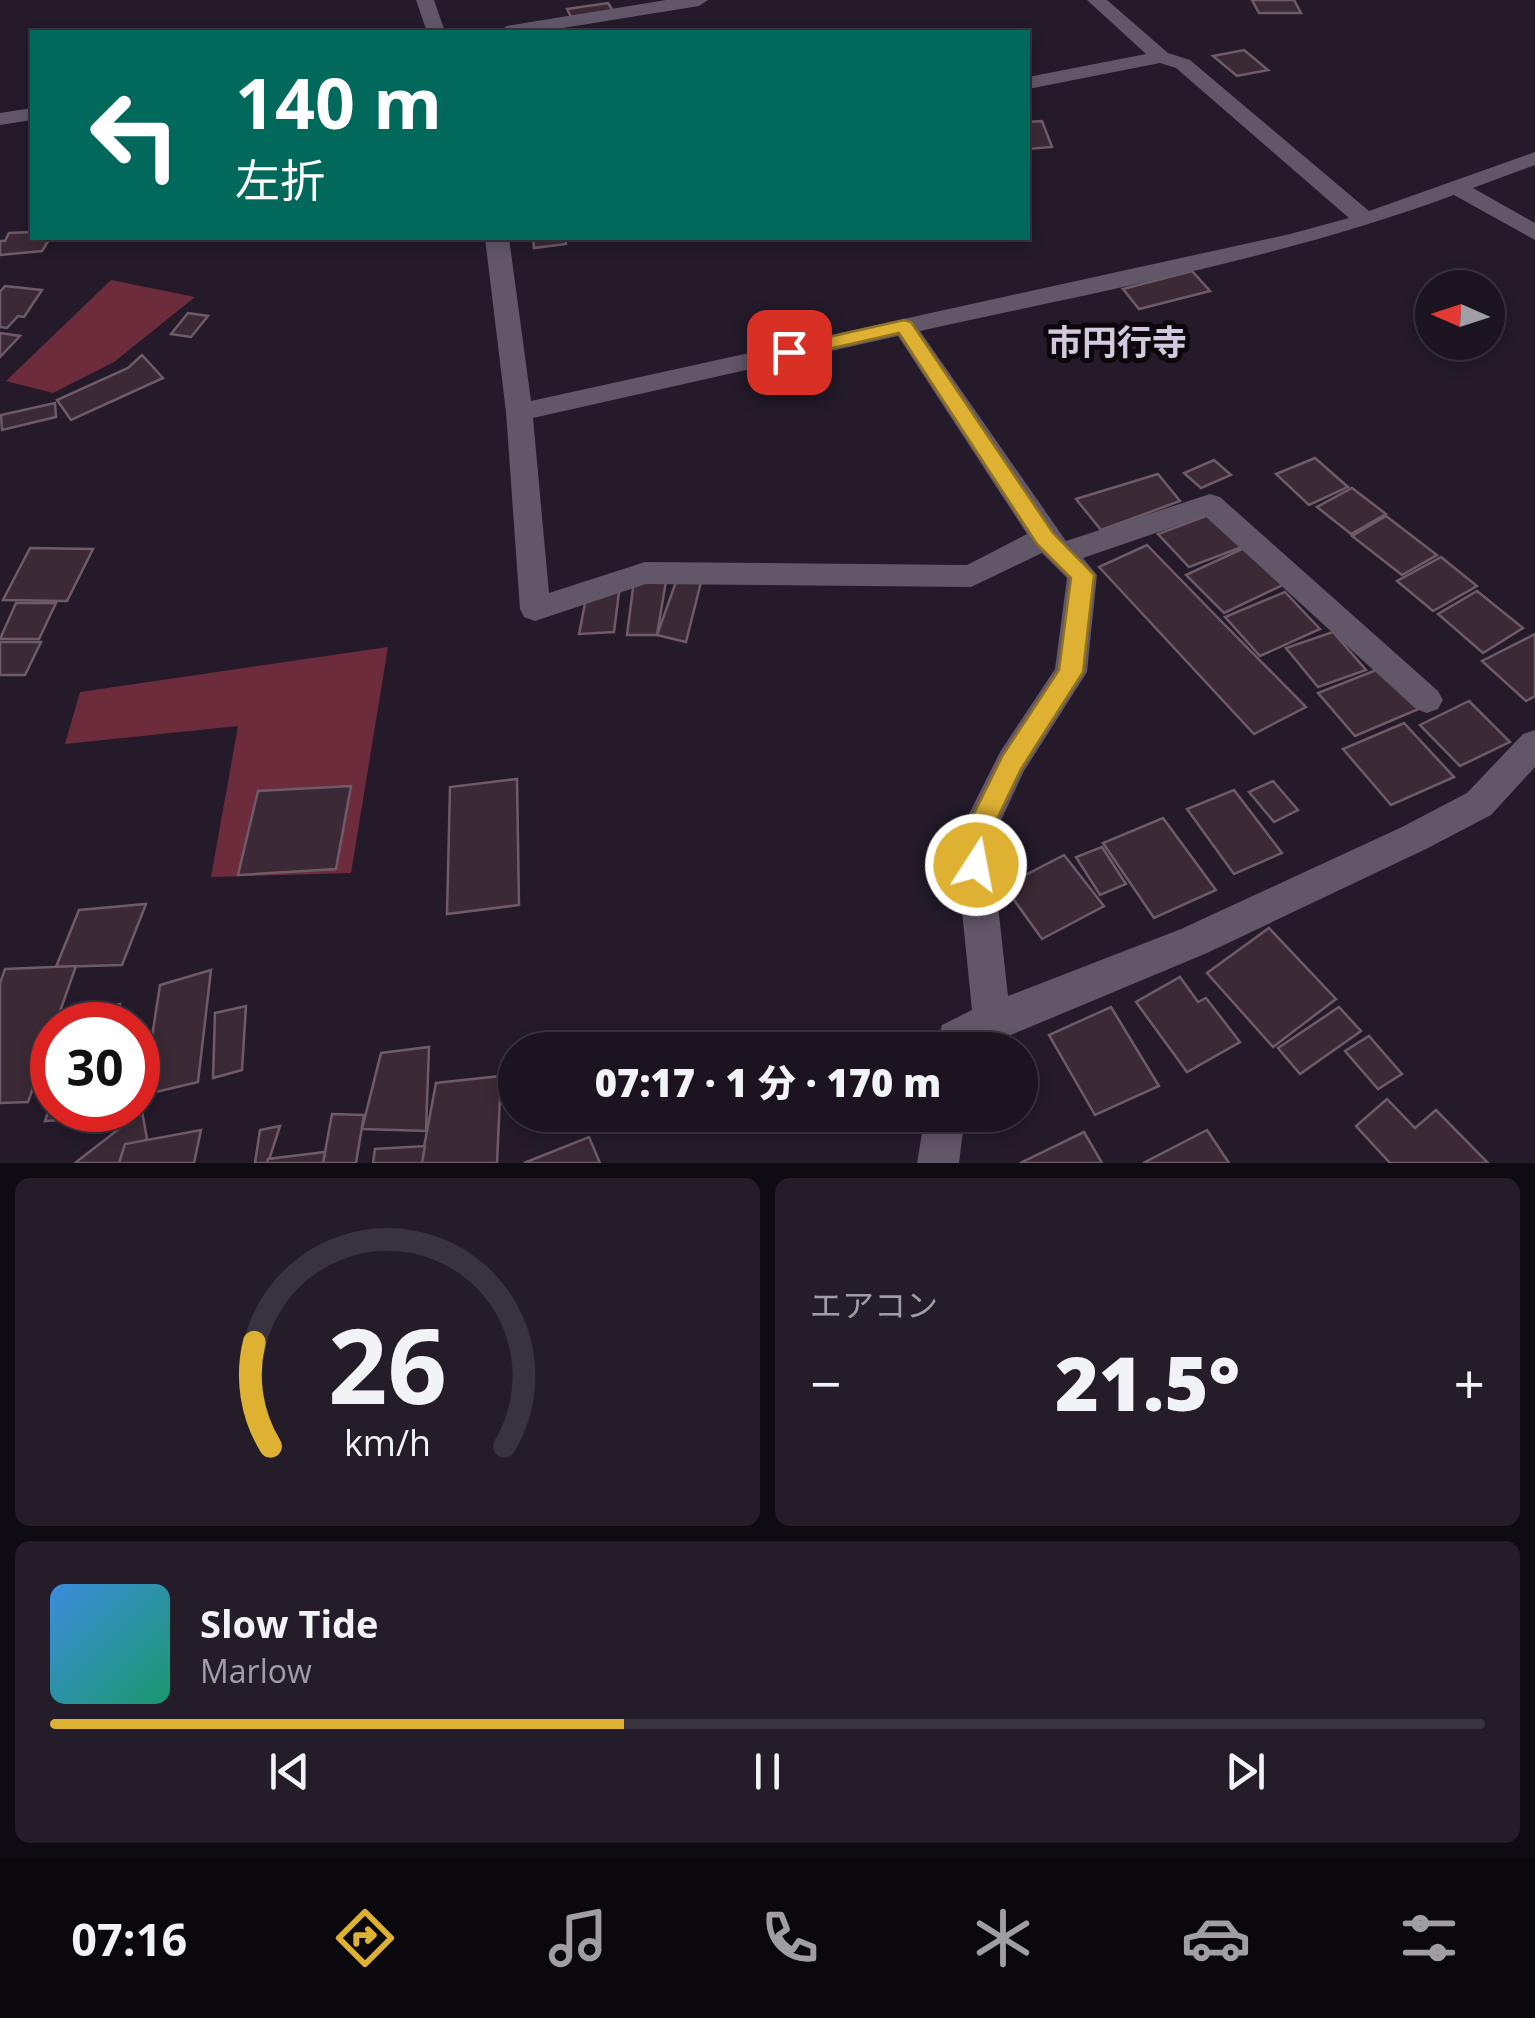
<!DOCTYPE html>
<html lang="ja">
<head>
<meta charset="utf-8">
<style>
	body { margin:0; font-family:"Open Sans","Noto Sans JP",sans-serif; background:#241d29; color:#f1f3f6; height:100vh; display:flex; flex-direction:column; font-size:38px; white-space:nowrap }
	* { box-sizing:border-box; margin:0 }
	p { font-size:32px; color:#a09ea5 }
	.icon { flex:none; width:55px; height:55px; fill:none; stroke:currentColor; stroke-width:2; stroke-linecap:round; stroke-linejoin:round }
	.map { position:relative; height:1163px; overflow:hidden }
	.panel { display:flex; flex-direction:column; gap:15px; padding:15px; background:#0f0b12; flex:1 }
	.panel>* { flex:none }
	.banner { position:absolute; left:30px; top:30px; width:1000px; height:210px; border-radius:0px; box-shadow:0 5px 15px #0003,0 0 0 2px #39333e; background:#00695c; color:#fff; overflow:hidden }
	.needle { width:65px; rotate:273deg }
	.buttons { position:absolute; left:1415px; top:270px; display:grid; gap:20px }
	.buttons a { display:grid; place-items:center; width:90px; height:90px; border-radius:50%; background:#1b1420; box-shadow:0 5px 15px #0003,0 0 0 2px #39333e; font-size:50px }
	.speed { position:absolute; left:30px; top:1002px; display:flex; gap:20px; font-size:50px; font-weight:700; text-align:center }
	.speed>* { display:grid; place-content:center; width:130px; height:130px; border-radius:50%; background:#1b1420; box-shadow:0 5px 15px #0003,0 0 0 2px #39333e; line-height:1 }
	.speed .limit { border:15px solid #d22; background:#fff; color:#111 }
	.pin { position:absolute; display:grid; place-items:center; width:85px; height:85px; color:#fff; margin:-42px; border-radius:20px; box-shadow:0 5px 15px #0006 }
	.me { position:absolute; width:110px; margin:-55px; rotate:11deg; stroke-linejoin:round; filter:drop-shadow(0 0 8px #0008) }
	.turn { display:flex; align-items:center; gap:35px; height:210px; padding:0 40px; font-size:45px }
	.turn .icon { width:130px; height:130px; stroke-width:2.5 }
	.turn b { display:block; font-size:70px; line-height:85px }
	.big { font-size:75px; font-weight:800; line-height:1.1 }
	.panel .card { flex:1; display:flex; flex-direction:column; justify-content:center; gap:15px; min-width:0; padding:0 35px; border-radius:15px; background:#241d29 }
	.panel .dial { align-items:center; gap:0 }
	.dial svg { height:260px; overflow:visible; fill:none; stroke:#39333e; stroke-width:7; stroke-linecap:round; text-anchor:middle }
	.dial text { fill:#f1f3f6; stroke:none }
	.song { display:flex; align-items:center; gap:30px }
	.cover { width:120px; height:120px; border-radius:15px; background:linear-gradient(135deg,hsl(210 70% 55%),hsl(160 70% 35%)) }
	.played { height:10px; border-radius:5px; background:linear-gradient(90deg,#deb133 40%,#39333e 40%) }
	.keys { display:flex; justify-content:space-around; direction:ltr }
	.heat { display:flex; justify-content:space-between; align-items:center; font-size:55px; direction:ltr }
	.panel .tiles { flex:1; display:grid; gap:15px; grid-template-columns:1fr 1fr }
	.card:last-child { grid-column:span 2 }
	.trip { position:absolute; left:498px; top:1032px; width:540px; height:100px; border-radius:50px; background:#1b1420; box-shadow:0 5px 15px #0003,0 0 0 2px #39333e; font-weight:800; line-height:100px; text-align:center }
	.tabs { display:flex; height:160px; justify-content:space-around; align-items:center; background:#0b080d; color:#a09ea5 }
	.tabs .icon { width:70px; height:70px }
	.tabs .selected { color:#deb133 }
	.tabs b { font-size:45px; color:#f1f3f6 }
	.map>svg:first-child { display:block }
</style>
</head>
<body>
<div class="map">
<svg width="1535" height="1163" viewBox="0 0 1535 1163">
	<rect width="100%" height="100%" fill="#241a2a"/>
	<g fill="#6d2c3c">
		<path d="M111,280L195,297L114,362L53,393L6,381Z"/>
		<path d="M388,647L351,873L211,877L238,726L65,744L80,692Z"/>
	</g>
	<g fill="#3b2935" stroke="#6f5b68" stroke-width="2.5">
		<path d="M1252,0H1294L1301,13H1259Z"/>
		<path d="M608,3L613,11L571,17L567,9Z"/>
		<path d="M1244,50L1268,70L1237,76L1213,56Z"/>
		<path d="M1042,121L1052,147L1028,149V122Z"/>
		<path d="M32,232V238H50L42,251L0,255V241H5L9,233Z"/>
		<path d="M533,238H565L566,244L534,248Z"/>
		<path d="M1192,271L1210,291L1139,309L1123,289Z"/>
		<path d="M5,286L42,290L24,317L18,316L7,328L0,327V292Z"/>
		<path d="M188,313L208,316L191,337L171,334Z"/>
		<path d="M0,333L20,336L0,357Z"/>
		<path d="M142,355L163,378L71,420L57,400L128,368Z"/>
		<path d="M55,403L56,417L2,430L1,415Z"/>
		<path d="M1315,458L1348,487L1309,505L1276,474Z"/>
		<path d="M1214,460L1231,475L1201,488L1184,473Z"/>
		<path d="M1158,474L1180,501L1101,530L1076,499Z"/>
		<path d="M1352,488L1386,514L1351,534L1317,507Z"/>
		<path d="M1211,514L1242,547L1189,567L1158,534Z"/>
		<path d="M1386,516L1437,555L1402,575L1352,536Z"/>
		<path d="M1147,545L1220,620L1306,707L1254,734L1099,567Z"/>
		<path d="M30,548L93,549L67,601L3,600Z"/>
		<path d="M1244,548L1283,585L1224,613L1186,575Z"/>
		<path d="M1441,557L1477,586L1433,611L1397,581Z"/>
		<path d="M702,578L686,642L657,635L677,579Z"/>
		<path d="M634,580L666,581L657,635H627Z"/>
		<path d="M589,583L620,584L614,632L579,634Z"/>
		<path d="M1477,591L1523,628L1483,653L1438,614Z"/>
		<path d="M1285,592L1320,629L1260,656L1225,617Z"/>
		<path d="M16,603H56L39,639H0Z"/>
		<path d="M1333,632L1366,670L1318,687L1286,648Z"/>
		<path d="M1535,634V696L1526,701L1482,661Z"/>
		<path d="M0,642H41L25,675H0Z"/>
		<path d="M1384,667L1421,708L1355,736L1318,693Z"/>
		<path d="M1469,701L1510,742L1460,766L1420,725Z"/>
		<path d="M1404,723L1454,777L1391,805L1343,749Z"/>
		<path d="M517,779L519,905L447,914L450,787Z"/>
		<path d="M1273,781L1298,810L1274,822L1249,792Z"/>
		<path d="M351,786L336,869L238,875L258,791Z"/>
		<path d="M1234,790L1282,853L1234,874L1187,809Z"/>
		<path d="M1163,818L1216,890L1154,918L1103,843Z"/>
		<path d="M1102,847L1126,884L1100,895L1076,857Z"/>
		<path d="M1064,855L1104,906L1042,939L1004,886Z"/>
		<path d="M146,904L122,965L56,967L79,910Z"/>
		<path d="M1269,928L1336,999L1273,1047L1207,973Z"/>
		<path d="M76,966L28,1102L0,1103V983L5,969Z"/>
		<path d="M211,970L198,1082L143,1095L160,985Z"/>
		<path d="M1180,977L1198,1002L1206,998L1240,1042L1187,1072L1136,1002Z"/>
		<path d="M120,1004L114,1025H79L84,1011Z"/>
		<path d="M246,1006L242,1070L213,1078L215,1013Z"/>
		<path d="M1111,1007L1159,1086L1095,1115L1049,1035Z"/>
		<path d="M1339,1007L1361,1031L1300,1074L1278,1048Z"/>
		<path d="M1369,1036L1402,1074L1378,1089L1345,1051Z"/>
		<path d="M147,1045L142,1111L105,1131L108,1110H138V1049Z"/>
		<path d="M429,1047L426,1131L362,1129L381,1053Z"/>
		<path d="M501,1076L497,1163H421L436,1083Z"/>
		<path d="M1387,1099L1415,1128L1436,1110L1488,1163H1390L1356,1126Z"/>
		<path d="M52,1100V1110H88L86,1118L45,1121Z"/>
		<path d="M142,1111L147,1139L120,1163H75Z"/>
		<path d="M332,1114L364,1115L356,1163H323Z"/>
		<path d="M280,1126L268,1163H255L260,1130Z"/>
		<path d="M201,1130L194,1163H119L125,1144Z"/>
		<path d="M1207,1130L1229,1163H1143Z"/>
		<path d="M1084,1132L1102,1163H1020Z"/>
		<path d="M589,1137L600,1163H524Z"/>
		<path d="M425,1146L422,1163H373L375,1149Z"/>
		<path d="M325,1152L323,1163H267L268,1159Z"/>
	</g>
	<g fill="none" stroke-linecap="round" stroke-linejoin="round">
		<g fill="#625669" fill-rule="evenodd">
			<path d="M416,0H434L445,32H427Z"/>
			<path d="M666,0H708L699,6L538,32H498L507,26Z"/>
			<path d="M1087,0H1107L1168,53L1190,60L1369,211L1535,152V165L1473,188L1535,223V240L1454,195C1281,259 1099,291 920,331L1066,541L1210,494L1220,497L1438,691L1443,700L1438,709L1427,713L1416,709L1205,516L1083,558L1097,575L1087,672L1024,771L991,842L1008,996L1181,929L1402,827L1467,793L1523,734L1535,730V767L1491,815L1426,849L1207,953L975,1050H935L942,1025L972,1010L955,842L1000,752L1055,669L1067,578L1042,553L971,587L646,584L535,621L524,617L520,609L506,412L485,238H509L531,401L1290,234L1349,218L1176,68L1160,63L1028,89V77L1146,54ZM898,336L1027,534L967,565L645,562L549,593L533,418Z"/>
			<path d="M32,108V120L0,125V113Z"/>
			<path d="M925,1115H965L959,1163H917Z"/>
		</g>
	</g>
	<path fill="#deb133" stroke="#907321" stroke-width="2.5" d="M904,320L911,322L1053,533L1094,575L1083,672L1021,769L986,842L989,865L985,874L976,877L966,874L960,842L1003,755L1059,670L1071,578L1037,544L899,333L789,358L779,352L789,346Z"/>
	<g text-anchor="middle" stroke-width="10" stroke-linejoin="round" paint-order="stroke">
		<g font-size="35" font-weight="bold" fill="#d5c7de" stroke="#0b070d">
			<text x="1117" y="355">市円行寺</text>
		</g>
	</g>
</svg>
<div class="buttons">
<a><svg class="needle" viewBox="-14 -14 28 28"><path d="M0-13l5 13h-10z" fill="#e53935"/><path d="M0 13l5-13h-10z" fill="#a09ea5"/></svg></a>
</div>
<div class="speed"><div class="limit">30</div></div>
<div class="pin" style="left:789px;top:352px;background:#d93025"><svg class="icon" aria-label="arrive" viewBox="0 0 24 24"><path d="M6 21V4h12l-3 4 3 4H6"/></svg></div>
<svg class="me" style="left:976px;top:865px" viewBox="-20 -20 40 40"><circle r="17" fill="#deb133" stroke="#fff" stroke-width="3"/><path d="M0-11L8 9 0 5-8 9z" fill="#fff"/></svg>
<div class="trip">07:17 · 1 分 · 170 m</div>
<div class="banner">
<div class="turn"><svg class="icon" aria-label="left" viewBox="0 0 24 24"><path d="M17 20v-9H6M10 6l-5 5 5 5"/></svg><div><b>140 m</b>左折</div></div>
</div>
</div>
<section class="panel">
<div class="tiles">
<div class="card dial"><svg viewBox="0 0 100 80">
<path d="M14 69A42 42 0 1 1 86 69"/>
<path d="M14 69A42 42 0 0 1 9 37" stroke="#deb133"/>
<text x="50" y="56" font-size="32" font-weight="700">26</text>
<text x="50" y="72" font-size="11">km/h</text>
</svg></div>
<div class="card"><p>エアコン</p>
<div class="heat"><a>−</a><b class="big">21.5°</b><a>+</a></div>
</div>
<div class="card">
<div class="song"><i class="cover"></i><div><b>Slow Tide</b><p>Marlow</p></div></div>
<div class="played"></div>
<div class="keys"><svg class="icon" aria-label="previous" viewBox="0 0 24 24"><path d="M18 5L8 12l10 7zM5 5v14"/></svg><svg class="icon" aria-label="pause" viewBox="0 0 24 24"><path d="M8 5v14M16 5v14"/></svg><svg class="icon" aria-label="next" viewBox="0 0 24 24"><path d="M6 5l10 7-10 7zM19 5v14"/></svg></div>
</div>
</div>
</section>
<nav class="tabs">
<b>07:16</b>
<svg class="icon selected" aria-label="directions" viewBox="0 0 24 24"><path d="M12 3l9 9-9 9-9-9zM9 14v-3h6M13 9l2 2-2 2"/></svg>
<svg class="icon" aria-label="music" viewBox="0 0 24 24"><path d="M9 18V5l10-2v13"/><circle cx="6" cy="18" r="3"/><circle cx="16" cy="16" r="3"/></svg>
<svg class="icon" aria-label="phone" viewBox="0 0 24 24"><path d="M5 4h4l2 5-3 2q2 4 5 5l2-3 5 2v4C11 20 4 13 5 4z"/></svg>
<svg class="icon" aria-label="climate" viewBox="0 0 24 24"><path d="M12 3v18M4 7l16 10M4 17L20 7"/></svg>
<svg class="icon" aria-label="car" viewBox="0 0 24 24"><path d="M5 17H2v-5l4-1 3-4h7l3 4 3 1v5h-3M9 17h6M6 11h13"/><circle cx="7" cy="17" r="2"/><circle cx="17" cy="17" r="2"/></svg>
<svg class="icon" aria-label="filters" viewBox="0 0 24 24"><path d="M4 7h16M4 17h16"/><circle cx="9" cy="7" r="2"/><circle cx="15" cy="17" r="2"/></svg>
</nav>
</body>
</html>
